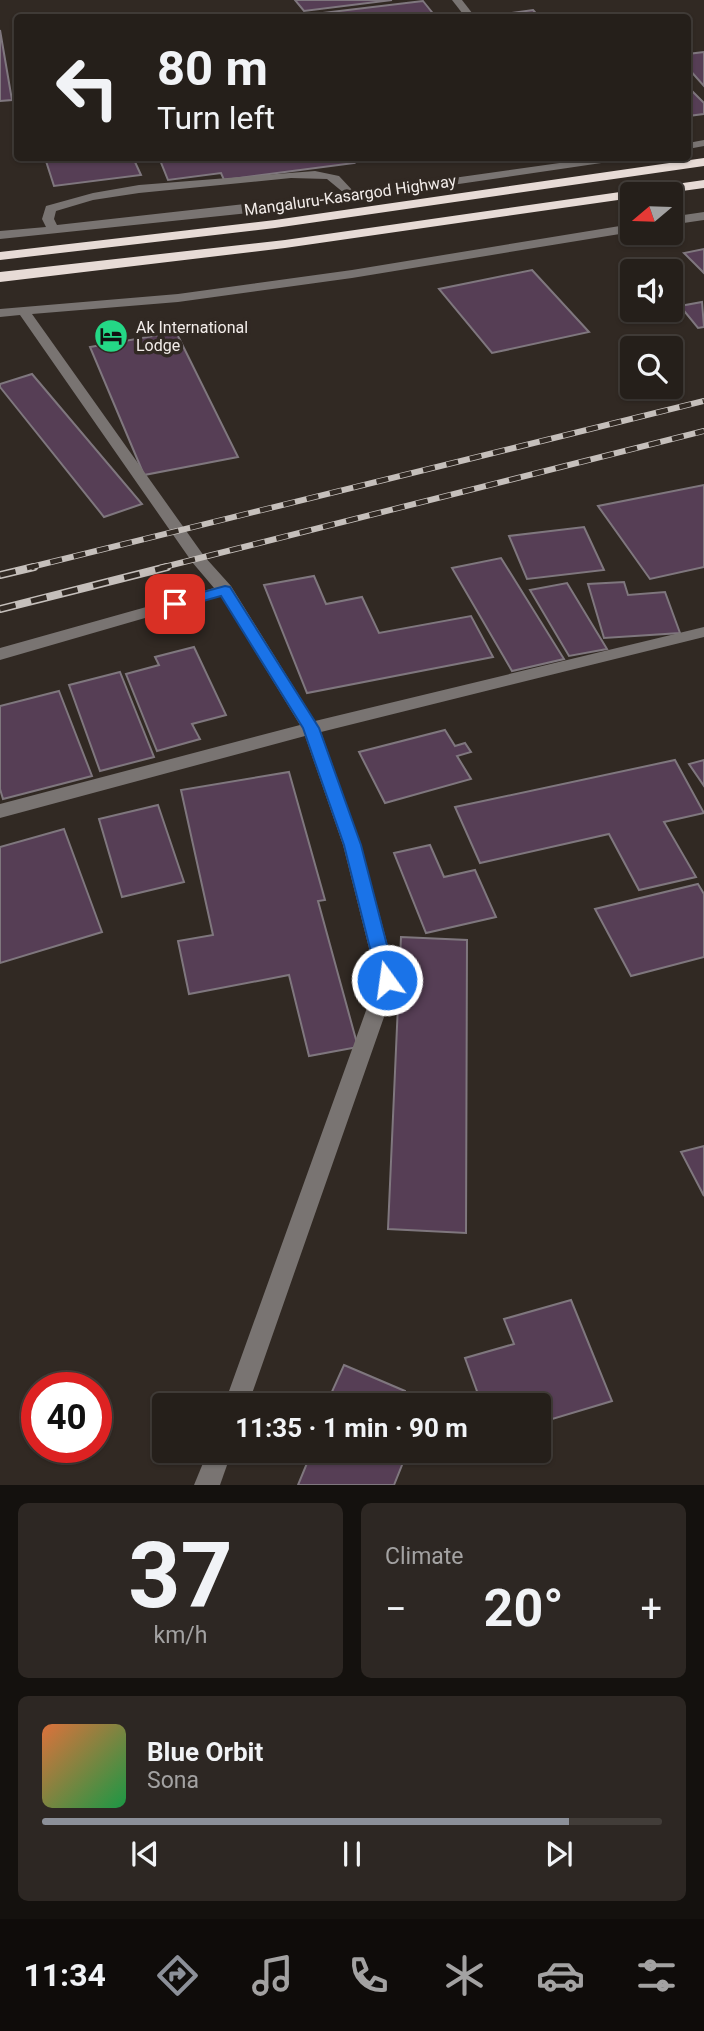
<!DOCTYPE html>
<html lang="en">
<head>
<meta charset="utf-8">
<style>
	body { margin:0; font-family:Roboto,sans-serif; background:#2d2723; color:#f1f3f6; height:100vh; display:flex; flex-direction:column; font-size:26px; white-space:nowrap }
	* { box-sizing:border-box; margin:0 }
	p { font-size:23px; color:#a3a2a2 }
	.icon { flex:none; width:38px; height:38px; fill:none; stroke:currentColor; stroke-width:2; stroke-linecap:round; stroke-linejoin:round }
	.map { position:relative; height:1485px; overflow:hidden }
	.details { display:flex; flex-direction:column; gap:18px; padding:18px; background:#14110e; flex:1 }
	.details>* { flex:none }
	.top-card { position:absolute; left:14px; top:14px; width:677px; height:147px; border-radius:7px; box-shadow:0 2px 5px #0004,0 0 0 2px #423d39; background:#251f1a; color:#f1f3f6; overflow:hidden }
	.needle { width:46px; rotate:251deg }
	.tools { position:absolute; left:620px; top:182px; display:grid; gap:14px }
	.tools a { display:grid; place-items:center; width:63px; height:63px; border-radius:7px; background:#251f1a; box-shadow:0 2px 5px #0004,0 0 0 2px #423d39; font-size:35px }
	.speed { position:absolute; left:21px; top:1372px; display:flex; gap:14px; font-size:35px; font-weight:700; text-align:center }
	.speed>* { display:grid; place-content:center; width:91px; height:91px; border-radius:50%; background:#251f1a; box-shadow:0 2px 5px #0004,0 0 0 2px #423d39; line-height:1 }
	.speed .limit { border:10px solid #d22; background:#fff; color:#111 }
	.pin { position:absolute; display:grid; place-items:center; width:60px; height:60px; color:#fff; margin:-30px; border-radius:14px; box-shadow:0 4px 10px #0006 }
	.me { position:absolute; width:77px; margin:-38px; rotate:346deg; stroke-linejoin:round; filter:drop-shadow(0 0 5px #0008) }
	.turn { display:flex; align-items:center; gap:24px; height:147px; padding:0 28px; font-size:32px }
	.turn .icon { width:91px; height:91px; stroke-width:2.5 }
	.turn b { display:block; font-size:49px; line-height:60px }
	.big { font-size:52px; font-weight:700; line-height:1.1 }
	.details .widget { flex:1; display:flex; flex-direction:column; justify-content:center; gap:10px; min-width:0; padding:0 24px; border-radius:10px; background:#2d2723 }
	.details .dial { align-items:center; gap:0 }
	.dial b { font-size:91px; line-height:1 }
	.song { display:flex; align-items:center; gap:21px }
	.cover { width:84px; height:84px; border-radius:10px; background:linear-gradient(135deg,hsl(20 70% 55%),hsl(140 70% 35%)) }
	.played { height:7px; border-radius:4px; background:linear-gradient(90deg,#8c9099 85%,#423d39 85%) }
	.keys { display:flex; justify-content:space-around; direction:ltr }
	.heat { display:flex; justify-content:space-between; align-items:center; font-size:38px; direction:ltr }
	.details .tiles { flex:1; display:grid; gap:18px; grid-template-columns:1fr 1fr }
	.widget:last-child { grid-column:span 2 }
	.trip { position:absolute; left:152px; top:1393px; width:399px; height:70px; border-radius:7px; background:#251f1a; box-shadow:0 2px 5px #0004,0 0 0 2px #423d39; font-weight:700; line-height:70px; text-align:center }
	.tab-bar { display:flex; height:112px; justify-content:space-around; align-items:center; background:#0f0c0a; color:#a3a2a2 }
	.tab-bar .icon { width:49px; height:49px }
	.tab-bar .selected { color:#8c9099 }
	.tab-bar b { font-size:32px; color:#f1f3f6 }
	.map>svg:first-child { display:block }
</style>
</head>
<body>
<div class="map">
<svg width="704" height="1485" viewBox="0 0 704 1485">
	<rect width="100%" height="100%" fill="#312923"/>
	<g fill="#563e55" stroke="#7f777e" stroke-width="2">
		<path d="M295,0H392L304,11Z"/>
		<path d="M423,1L435,16L317,18L314,14Z"/>
		<path d="M533,10L540,18L491,16Z"/>
		<path d="M0,30L12,100L0,101Z"/>
		<path d="M704,52V86L688,68V54Z"/>
		<path d="M688,87L704,103V114L688,116Z"/>
		<path d="M45,158H172L135,162L141,175L54,186Z"/>
		<path d="M180,158H217L219,161L243,158H350L354,163L224,180L221,173L168,180L160,160Z"/>
		<path d="M704,249V273L684,253Z"/>
		<path d="M532,270L589,332L492,353L439,289Z"/>
		<path d="M702,302L704,327L698,328L680,306Z"/>
		<path d="M176,332L238,457L144,475L90,347Z"/>
		<path d="M32,374L142,504L104,517L0,387V384Z"/>
		<path d="M704,485V567L650,579L598,506Z"/>
		<path d="M584,527L604,570L527,579L509,536Z"/>
		<path d="M501,558L564,659L512,671L452,568Z"/>
		<path d="M314,576L326,604L362,597L379,633L471,616L493,657L307,693L264,585Z"/>
		<path d="M624,582L628,595L665,592L680,633L604,638L588,584Z"/>
		<path d="M567,583L607,649L569,656L530,590Z"/>
		<path d="M194,647L226,715L192,724L200,739L157,751L126,674L159,665L155,657Z"/>
		<path d="M120,672L154,757L100,771L69,685Z"/>
		<path d="M59,691L92,776L3,799L0,789V706Z"/>
		<path d="M445,730L455,746L465,743L471,752L457,756L471,779L385,803L359,752Z"/>
		<path d="M675,760L704,813L664,822L696,877L639,890L609,834L480,863L455,807Z"/>
		<path d="M704,760V786L689,764Z"/>
		<path d="M289,772L325,900L318,901L358,1047L309,1056L289,975L189,994L178,941L213,935L181,790Z"/>
		<path d="M158,805L184,882L122,897L99,819Z"/>
		<path d="M64,829L102,932L0,963V847Z"/>
		<path d="M430,845L444,877L475,870L496,917L426,933L394,853Z"/>
		<path d="M698,884L704,894V957L631,976L595,909Z"/>
		<path d="M401,937L467,940L466,1233L388,1229Z"/>
		<path d="M704,1146V1196L681,1152Z"/>
		<path d="M571,1300L612,1401L539,1423V1405H482L465,1358L514,1344L504,1319Z"/>
		<path d="M344,1365L405,1391L404,1405H326Z"/>
		<path d="M312,1451H403L402,1465L394,1485H298Z"/>
	</g>
	<g fill="none" stroke-linecap="round" stroke-linejoin="round">
		<g fill="#797472" fill-rule="evenodd">
			<path d="M452,0H462L476,18H466Z"/>
			<path d="M704,140V146L688,149V143Z"/>
			<path d="M595,158H621L615,161L288,209L0,239V231L46,227L42,219L46,206L93,193L139,185L315,171L339,176L354,192ZM291,178L327,179L344,193L57,225L54,219L56,211L93,200L139,193Z"/>
			<path d="M704,212V220L670,225V217Z"/>
			<path d="M632,224V232L352,278L178,302L32,314L204,556L231,586L315,721L704,627V637L321,732L361,845L397,980L248,1405H224L377,980L343,845L305,736L0,818V804L300,725L221,596L0,660V648L214,588L192,562L20,315L0,317V309L178,294L352,270Z"/>
			<path d="M208,1451H232L220,1485H194Z"/>
		</g>
		<g fill="#e7dbd6" fill-rule="evenodd">
			<path d="M704,158V166L275,228L0,260V252L275,220Z"/>
			<path d="M704,180V188L660,194H632V198L285,248L0,282V272L285,240Z"/>
		</g>
		<g stroke="#c5bfbb" stroke-width="6">
			<g id="rail-far1">
				<path d="M27,568L704,401"/>
				<path d="M160,568L704,431"/>
			</g>
		</g>
		<g stroke="#c5bfbb" stroke-width="8">
			<g id="rail">
				<path d="M0,575L34,567"/>
				<path d="M0,609L167,567"/>
			</g>
		</g>
		<use href="#rail-far1" stroke="#312923" stroke-width="4.5" stroke-dasharray="12" stroke-linecap="butt"/>
		<use href="#rail" stroke="#312923" stroke-width="5" stroke-dasharray="16" stroke-linecap="butt"/>
	</g>
	<path fill="#1a73e8" stroke="#114b97" stroke-width="2" d="M225,586L230,587L319,728L361,845L396,980L393,985L387,987L380,985L378,980L344,845L303,728L221,596L175,609L168,604L170,601Z"/>
	<defs>
		<g id="hotel-disc" transform="scale(1.75)"><circle r="9.5" fill="#24d886" stroke="#312923"/><path d="M-6-4.5h1.5V1H6V5H4.5V3h-9V5H-6ZM-4 0a1.8 1.8 0 1 1 3.6 0ZM.5 0V-2.5h3Q6-2.5 6 0Z" fill="#111"/></g>
	</defs>
	<g fill-rule="evenodd">
		<use href="#hotel-disc" x="111" y="336"/>
	</g>
	<g text-anchor="middle" stroke-width="7" stroke-linejoin="round" paint-order="stroke">
		<g font-size="16" fill="#f2ece9" stroke="#312923">
			<text transform="translate(350 195) rotate(-8)" y="6">Mangaluru-Kasargod Highway</text>
		</g>
		<g font-size="16" fill="#f2ece9" stroke="#312923" text-anchor="start">
			<text x="136" y="333">Ak International<tspan x="136" dy="18">Lodge</tspan></text>
		</g>
	</g>
</svg>
<div class="tools">
<a><svg class="needle" viewBox="-14 -14 28 28"><path d="M0-13l5 13h-10z" fill="#e53935"/><path d="M0 13l5-13h-10z" fill="#a3a2a2"/></svg></a>
<a><svg class="icon" aria-label="sound" viewBox="0 0 24 24"><path d="M4 9h4l5-4v14l-5-4H4zM17 9q2 3 0 6"/></svg></a>
<a><svg class="icon" aria-label="search" viewBox="0 0 24 24"><circle cx="10" cy="10" r="6"/><path d="M15 15l6 6"/></svg></a>
</div>
<div class="speed"><div class="limit">40</div></div>
<div class="pin" style="left:175px;top:604px;background:#d93025"><svg class="icon" aria-label="arrive" viewBox="0 0 24 24"><path d="M6 21V4h12l-3 4 3 4H6"/></svg></div>
<svg class="me" style="left:387px;top:980px" viewBox="-20 -20 40 40"><circle r="17" fill="#1a73e8" stroke="#fff" stroke-width="3"/><path d="M0-11L8 9 0 5-8 9z" fill="#fff"/></svg>
<div class="trip">11:35 · 1 min · 90 m</div>
<div class="top-card">
<div class="turn"><svg class="icon" aria-label="left" viewBox="0 0 24 24"><path d="M17 20v-9H6M10 6l-5 5 5 5"/></svg><div><b>80 m</b>Turn left</div></div>
</div>
</div>
<section class="details">
<div class="tiles">
<div class="widget dial"><b>37</b><p>km/h</p></div>
<div class="widget"><p>Climate</p>
<div class="heat"><a>−</a><b class="big">20°</b><a>+</a></div>
</div>
<div class="widget">
<div class="song"><i class="cover"></i><div><b>Blue Orbit</b><p>Sona</p></div></div>
<div class="played"></div>
<div class="keys"><svg class="icon" aria-label="previous" viewBox="0 0 24 24"><path d="M18 5L8 12l10 7zM5 5v14"/></svg><svg class="icon" aria-label="pause" viewBox="0 0 24 24"><path d="M8 5v14M16 5v14"/></svg><svg class="icon" aria-label="next" viewBox="0 0 24 24"><path d="M6 5l10 7-10 7zM19 5v14"/></svg></div>
</div>
</div>
</section>
<nav class="tab-bar">
<b>11:34</b>
<svg class="icon selected" aria-label="directions" viewBox="0 0 24 24"><path d="M12 3l9 9-9 9-9-9zM9 14v-3h6M13 9l2 2-2 2"/></svg>
<svg class="icon" aria-label="music" viewBox="0 0 24 24"><path d="M9 18V5l10-2v13"/><circle cx="6" cy="18" r="3"/><circle cx="16" cy="16" r="3"/></svg>
<svg class="icon" aria-label="phone" viewBox="0 0 24 24"><path d="M5 4h4l2 5-3 2q2 4 5 5l2-3 5 2v4C11 20 4 13 5 4z"/></svg>
<svg class="icon" aria-label="climate" viewBox="0 0 24 24"><path d="M12 3v18M4 7l16 10M4 17L20 7"/></svg>
<svg class="icon" aria-label="car" viewBox="0 0 24 24"><path d="M5 17H2v-5l4-1 3-4h7l3 4 3 1v5h-3M9 17h6M6 11h13"/><circle cx="7" cy="17" r="2"/><circle cx="17" cy="17" r="2"/></svg>
<svg class="icon" aria-label="filters" viewBox="0 0 24 24"><path d="M4 7h16M4 17h16"/><circle cx="9" cy="7" r="2"/><circle cx="15" cy="17" r="2"/></svg>
</nav>
</body>
</html>
